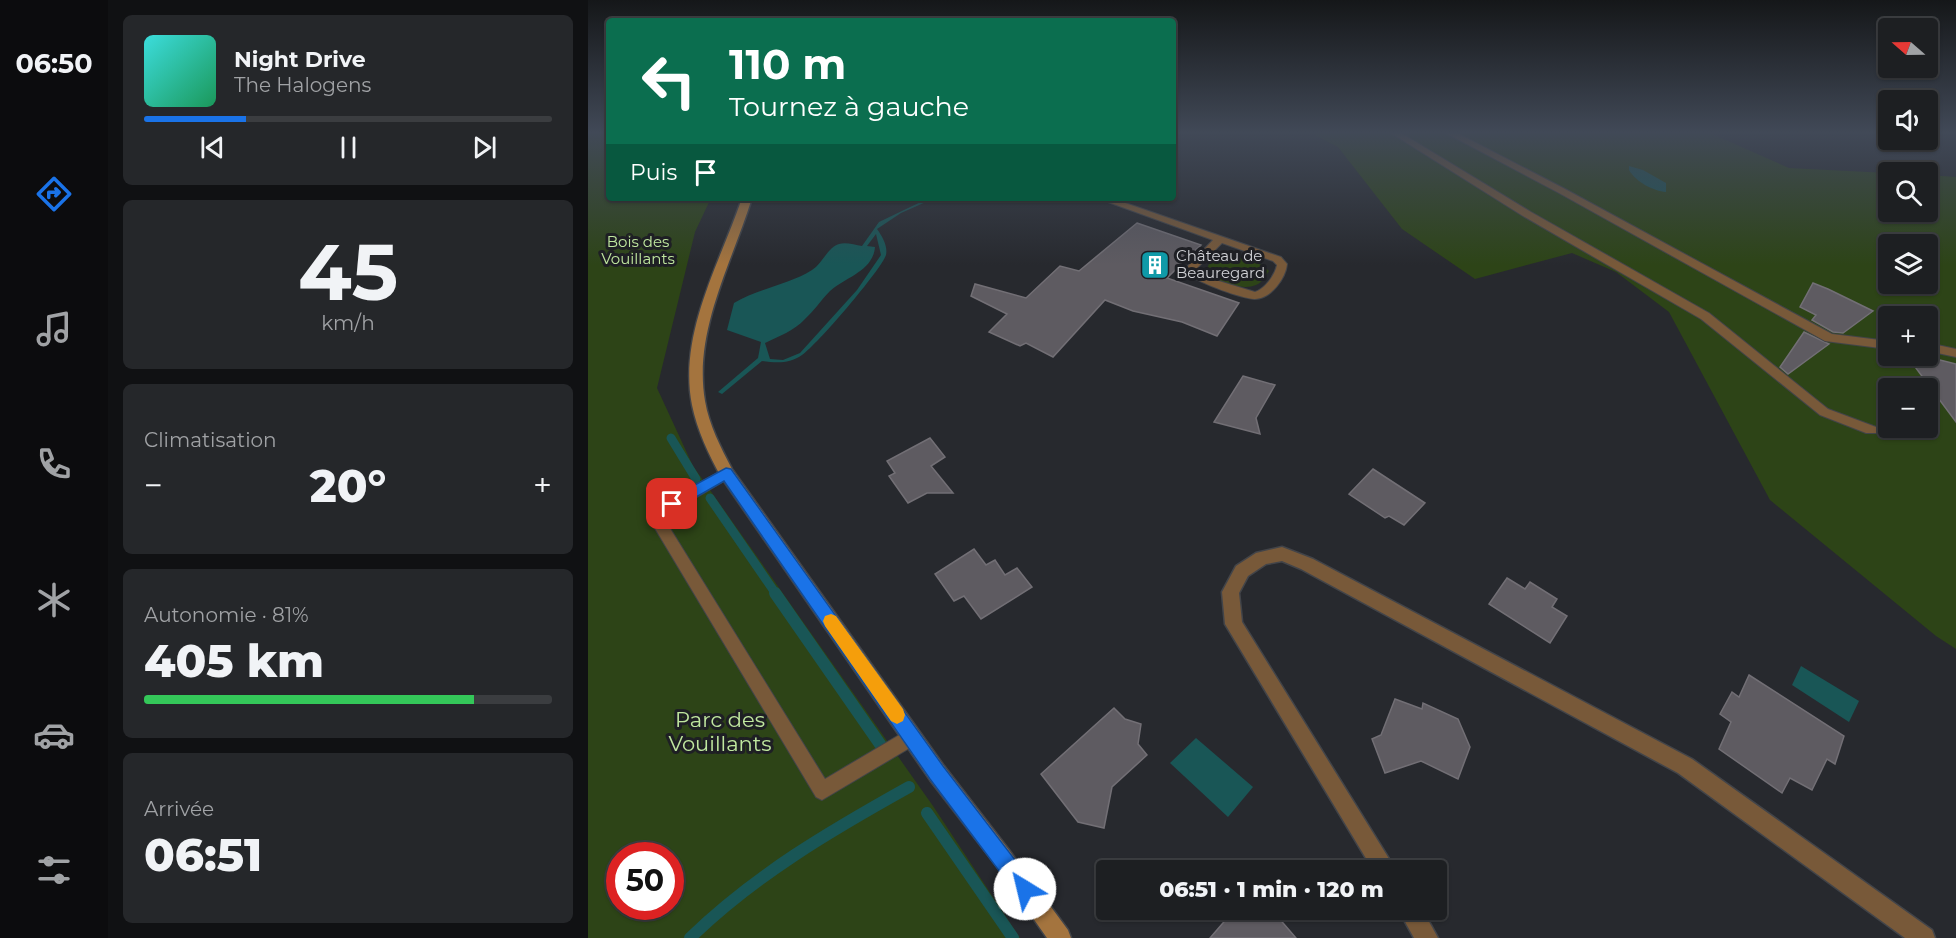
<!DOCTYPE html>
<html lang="fr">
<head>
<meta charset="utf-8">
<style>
	body { margin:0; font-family:Montserrat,sans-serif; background:#25272a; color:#f1f3f6; height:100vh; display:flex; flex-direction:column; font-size:22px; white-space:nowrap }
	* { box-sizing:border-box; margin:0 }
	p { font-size:20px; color:#a0a2a5 }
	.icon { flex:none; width:33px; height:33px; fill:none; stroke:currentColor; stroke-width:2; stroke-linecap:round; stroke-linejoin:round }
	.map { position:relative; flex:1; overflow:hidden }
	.panel { display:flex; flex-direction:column; gap:15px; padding:15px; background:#101113; width:480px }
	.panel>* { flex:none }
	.top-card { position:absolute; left:18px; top:18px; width:570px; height:183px; border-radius:6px; box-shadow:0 2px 4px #0004,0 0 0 2px #3b3d40; background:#0b6e4f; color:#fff; overflow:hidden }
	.needle { width:39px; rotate:290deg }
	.buttons { position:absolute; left:1290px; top:18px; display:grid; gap:12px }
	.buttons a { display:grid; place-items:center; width:60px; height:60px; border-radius:6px; background:#1d1f22; box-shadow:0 2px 4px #0004,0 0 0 2px #3b3d40; font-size:30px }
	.speed { position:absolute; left:18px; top:842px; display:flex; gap:12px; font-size:30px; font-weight:700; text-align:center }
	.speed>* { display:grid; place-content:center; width:78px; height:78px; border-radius:50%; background:#1d1f22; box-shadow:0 2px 4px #0004,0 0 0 2px #3b3d40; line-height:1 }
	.speed .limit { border:9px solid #d22; background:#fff; color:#111 }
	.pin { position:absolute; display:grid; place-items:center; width:51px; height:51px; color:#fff; margin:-26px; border-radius:12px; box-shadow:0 3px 9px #0006 }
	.me { position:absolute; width:66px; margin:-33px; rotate:324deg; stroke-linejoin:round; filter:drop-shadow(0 0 4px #0008) }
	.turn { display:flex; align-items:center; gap:21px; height:126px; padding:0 24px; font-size:27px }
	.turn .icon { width:78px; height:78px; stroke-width:2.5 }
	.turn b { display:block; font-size:42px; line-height:51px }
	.then { display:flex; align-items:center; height:57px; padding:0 24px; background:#0003; gap:12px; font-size:22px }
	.big { font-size:45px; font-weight:800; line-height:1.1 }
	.panel .card { flex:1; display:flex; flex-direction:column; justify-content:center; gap:9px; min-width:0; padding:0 21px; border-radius:9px; background:#25272a }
	.panel .dial { align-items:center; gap:0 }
	.dial b { font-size:78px; line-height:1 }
	.song { display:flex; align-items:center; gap:18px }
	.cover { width:72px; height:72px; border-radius:9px; background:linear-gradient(135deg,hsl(180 70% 55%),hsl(150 70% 35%)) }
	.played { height:6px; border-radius:3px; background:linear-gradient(90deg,#1a73e8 25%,#3b3d40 25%) }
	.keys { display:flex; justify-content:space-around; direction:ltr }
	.heat { display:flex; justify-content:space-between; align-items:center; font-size:33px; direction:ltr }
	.charge { height:9px; border-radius:4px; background:linear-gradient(90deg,#34c759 81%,#3b3d40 0) }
	.trip { position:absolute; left:508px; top:860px; width:351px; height:60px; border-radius:6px; background:#1d1f22; box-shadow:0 2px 4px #0004,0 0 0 2px #3b3d40; font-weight:800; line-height:60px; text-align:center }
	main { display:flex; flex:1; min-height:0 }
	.tab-bar { display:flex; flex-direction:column; width:108px; justify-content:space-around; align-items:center; background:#0c0c0e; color:#a0a2a5 }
	.tab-bar .icon { width:42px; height:42px }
	.tab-bar .on { color:#1a73e8 }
	.tab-bar b { font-size:27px; color:#f1f3f6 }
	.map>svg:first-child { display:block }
</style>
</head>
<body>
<main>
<nav class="tab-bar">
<b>06:50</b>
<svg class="icon on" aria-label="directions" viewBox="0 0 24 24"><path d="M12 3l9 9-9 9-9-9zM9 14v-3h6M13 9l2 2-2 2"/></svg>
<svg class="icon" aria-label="music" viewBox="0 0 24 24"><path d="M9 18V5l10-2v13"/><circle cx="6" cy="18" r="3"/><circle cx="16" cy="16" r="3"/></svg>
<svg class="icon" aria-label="phone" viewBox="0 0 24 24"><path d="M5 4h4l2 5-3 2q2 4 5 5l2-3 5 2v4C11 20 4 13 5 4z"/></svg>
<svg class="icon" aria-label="climate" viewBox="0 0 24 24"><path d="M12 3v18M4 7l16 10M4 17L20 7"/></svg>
<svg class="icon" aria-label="car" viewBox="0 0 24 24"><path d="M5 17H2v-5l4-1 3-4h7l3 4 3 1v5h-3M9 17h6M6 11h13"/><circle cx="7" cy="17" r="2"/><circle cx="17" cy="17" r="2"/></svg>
<svg class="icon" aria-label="filters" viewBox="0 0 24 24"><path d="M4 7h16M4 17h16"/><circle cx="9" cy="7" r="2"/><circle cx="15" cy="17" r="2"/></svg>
</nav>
<section class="panel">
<div class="card">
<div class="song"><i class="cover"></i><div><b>Night Drive</b><p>The Halogens</p></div></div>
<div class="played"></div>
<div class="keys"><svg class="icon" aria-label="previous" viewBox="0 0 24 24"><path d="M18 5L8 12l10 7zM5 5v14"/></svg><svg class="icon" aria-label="pause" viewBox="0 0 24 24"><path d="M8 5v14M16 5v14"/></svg><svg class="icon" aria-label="next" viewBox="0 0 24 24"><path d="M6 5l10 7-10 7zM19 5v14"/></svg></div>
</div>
<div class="card dial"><b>45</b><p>km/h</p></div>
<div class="card"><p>Climatisation</p>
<div class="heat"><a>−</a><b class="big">20°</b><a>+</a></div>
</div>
<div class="card"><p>Autonomie · 81%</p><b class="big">405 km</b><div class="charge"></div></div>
<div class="card"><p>Arrivée</p><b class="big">06:51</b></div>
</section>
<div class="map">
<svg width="1368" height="938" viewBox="0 0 1368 938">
	<rect width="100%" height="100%" fill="#27292e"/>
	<g fill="#2d4417" fill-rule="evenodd">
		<path d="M0,133H21V198H123L107,232L69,388L105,466L345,806L432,938H0ZM32,855H82V906H32Z"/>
		<path d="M723,133H1122L1201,168L1300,173V212H1340V175L1368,177V649L1348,636L1182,500L1081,312L1028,272L984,253L887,279L814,229L750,147ZM1300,244H1340V284H1300ZM1300,316H1340V356H1300ZM1300,388H1340V428H1300Z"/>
		<path d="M642,254L674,265L681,271C677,276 674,283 668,285C654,291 626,282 619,269C622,258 631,254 642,254Z"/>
	</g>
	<g fill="#195656" fill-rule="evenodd">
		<path d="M1041,166L1055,170L1078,183V192C1065,191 1048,182 1041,170Z"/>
		<path d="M341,198H347L313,213L289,229C294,236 300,246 298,255C293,270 229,345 214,355C201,364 189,363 174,361L134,394L130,392L170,358L173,342L139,330L146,303C171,288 200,285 224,270C234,264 240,247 251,244C258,242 267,245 274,246L291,222ZM288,234L293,255L269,290L212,353L195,360L182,359L177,343C191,336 206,331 217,319C226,311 233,300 242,291C258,277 285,271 287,247L279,246Z"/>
		<path d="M1213,666L1271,701L1261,722L1204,685Z"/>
		<path d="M608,738L665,787L640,817L582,763Z"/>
	</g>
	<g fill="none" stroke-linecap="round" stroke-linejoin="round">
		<g stroke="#195656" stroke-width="9">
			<path d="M83,438L108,479"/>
			<path d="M122,498L188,594"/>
		</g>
		<g stroke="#195656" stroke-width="12">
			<path d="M187,593L294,747"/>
			<path d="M339,813L425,938"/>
			<path d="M102,938C167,875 242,831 321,787"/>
		</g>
	</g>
	<g fill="#5e5b61" stroke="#726f75" stroke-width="1.5">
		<path d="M549,223L613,245L579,278L651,303L629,336L594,322L545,311L517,300L465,357L438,343L432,346L401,332L419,314L383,296L387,284L438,298L472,266L491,271Z"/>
		<path d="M1225,283L1240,289L1285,311L1255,333L1245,332L1224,320L1228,315L1212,307Z"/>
		<path d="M1216,332L1241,344L1200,374L1192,367Z"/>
		<path d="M1319,356H1336L1368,364V422Z"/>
		<path d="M655,376L687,385L668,418L672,434L626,422Z"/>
		<path d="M342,438L357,457L343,466L365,493H339L320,503L301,476L307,473L299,461Z"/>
		<path d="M785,469L837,503L816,525L801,516L797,518L761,494Z"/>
		<path d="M386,549L398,565L407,560L417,575L429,568L444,587L393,619L376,596L366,601L347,574Z"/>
		<path d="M919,578L937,589L942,582L969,599L964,607L979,616L962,643L901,604Z"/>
		<path d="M1161,675L1256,736L1247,764L1239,759L1224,790L1202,778L1194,793L1131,749L1143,722L1132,714L1144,692L1151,697Z"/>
		<path d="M807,699L834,709L835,703L870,719L882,747L870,779L833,761L797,773L784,739L793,735Z"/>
		<path d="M526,708L537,719L553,724L550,744L559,755L524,787L516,828L490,822L453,774Z"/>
		<path d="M647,909H683L708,938H622Z"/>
	</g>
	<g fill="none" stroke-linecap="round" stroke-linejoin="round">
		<g stroke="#424449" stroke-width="2">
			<g id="lane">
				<path d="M803,133H813L943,212L1121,313L1240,409L1288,427L1289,430L1288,433H1278L1232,415L1113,319L935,216Z"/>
				<path d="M858,133H869L977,189L1244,334L1300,341V349L1237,341L971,193Z"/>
				<path d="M509,198H523L693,257L699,264C698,278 682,300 666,299C652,298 615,284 603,276L600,266L625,240ZM634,243L685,261L689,265C687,275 677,289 667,292L621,278L612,272L610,267Z"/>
				<path d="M1340,343L1368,349V357L1340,351Z"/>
				<path d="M138,468L143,469L145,473L143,477L75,517L237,779L318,731L324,728L330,731L333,737L330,743L234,800L228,797L59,515L61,511Z"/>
			</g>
		</g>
		<g stroke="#424449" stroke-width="3">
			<g id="street">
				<path d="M694,547L725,559L1104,759L1344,930L1347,938H1317L1090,773L713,569L694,561L678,564L660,576L651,593L654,622L808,870H785L637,624L634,592L648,566L668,553Z"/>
				<path d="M810,909H834L850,938H826Z"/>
			</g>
		</g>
		<g stroke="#424449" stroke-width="3">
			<path id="secondary" d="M154,198H164C144,263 105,331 117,401C121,425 133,448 144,469L356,766L421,850L480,930L483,938H459L407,864L342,780L133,477C121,455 109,430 104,405C90,334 132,263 154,198Z"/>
		</g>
		<use href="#lane" fill="#785939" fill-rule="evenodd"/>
		<use href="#street" fill="#785939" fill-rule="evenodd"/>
		<use href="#secondary" fill="#a4743e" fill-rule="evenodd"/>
	</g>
	<linearGradient id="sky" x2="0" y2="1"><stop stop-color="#151719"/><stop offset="0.5" stop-color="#414957"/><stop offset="1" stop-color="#414957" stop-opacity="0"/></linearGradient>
	<rect width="1368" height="265" fill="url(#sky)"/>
	<path fill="#1a73e8" stroke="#114b97" stroke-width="1.5" d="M138,468L143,469L355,766L444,882L447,889L444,896L437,899L430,896L342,779L136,481L89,508H79L77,504L79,500Z"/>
	<path fill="#f59e0b" d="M243,614L248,616L315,709L317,715L315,721L309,724L303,721L237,626L235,621L237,616Z"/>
	<defs>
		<g id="building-square" transform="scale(1.5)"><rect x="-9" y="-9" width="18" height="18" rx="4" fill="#0f9aa8" stroke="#1e1f24"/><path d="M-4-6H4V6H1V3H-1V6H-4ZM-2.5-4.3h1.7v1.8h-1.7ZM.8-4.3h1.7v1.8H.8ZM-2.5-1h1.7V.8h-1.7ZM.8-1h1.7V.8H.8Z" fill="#fff"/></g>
	</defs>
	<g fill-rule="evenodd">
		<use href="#building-square" x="567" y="265"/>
	</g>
	<g text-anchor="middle" stroke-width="6" stroke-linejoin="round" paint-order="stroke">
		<g font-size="15" fill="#c0e89f" stroke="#1e1f24">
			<text x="50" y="247">Bois des<tspan x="50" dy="17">Vouillants</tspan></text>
		</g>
		<g font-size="15" fill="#d1d2d6" stroke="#1e1f24" text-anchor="start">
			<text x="588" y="261">Château de<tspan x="588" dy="17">Beauregard</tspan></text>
		</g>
		<g font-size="21" fill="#c0e89f" stroke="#1e1f24">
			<text x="132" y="727">Parc des<tspan x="132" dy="24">Vouillants</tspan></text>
		</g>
	</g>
</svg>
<div class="buttons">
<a><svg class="needle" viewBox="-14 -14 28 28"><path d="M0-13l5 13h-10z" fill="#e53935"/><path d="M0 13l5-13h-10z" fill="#a0a2a5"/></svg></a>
<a><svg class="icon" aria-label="sound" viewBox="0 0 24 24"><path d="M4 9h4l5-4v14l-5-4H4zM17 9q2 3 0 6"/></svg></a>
<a><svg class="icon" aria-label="search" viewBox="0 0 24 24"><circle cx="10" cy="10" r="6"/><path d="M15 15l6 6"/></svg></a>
<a><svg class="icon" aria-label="layers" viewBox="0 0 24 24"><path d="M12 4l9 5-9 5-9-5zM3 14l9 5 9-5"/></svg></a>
<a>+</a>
<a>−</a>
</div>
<div class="speed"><div class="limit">50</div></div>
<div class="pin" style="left:84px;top:504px;background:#d93025"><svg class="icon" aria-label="arrive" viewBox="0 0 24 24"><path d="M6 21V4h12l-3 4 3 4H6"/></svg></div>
<svg class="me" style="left:437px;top:889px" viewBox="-20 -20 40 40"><circle r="19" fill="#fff"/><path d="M0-13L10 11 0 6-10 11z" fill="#1a73e8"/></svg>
<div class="trip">06:51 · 1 min · 120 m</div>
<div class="top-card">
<div class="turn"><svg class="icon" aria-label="left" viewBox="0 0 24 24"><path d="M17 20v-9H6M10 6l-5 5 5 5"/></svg><div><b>110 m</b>Tournez à gauche</div></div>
<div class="then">Puis<svg class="icon" aria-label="arrive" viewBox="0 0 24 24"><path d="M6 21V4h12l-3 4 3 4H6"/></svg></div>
</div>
</div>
</main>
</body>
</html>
